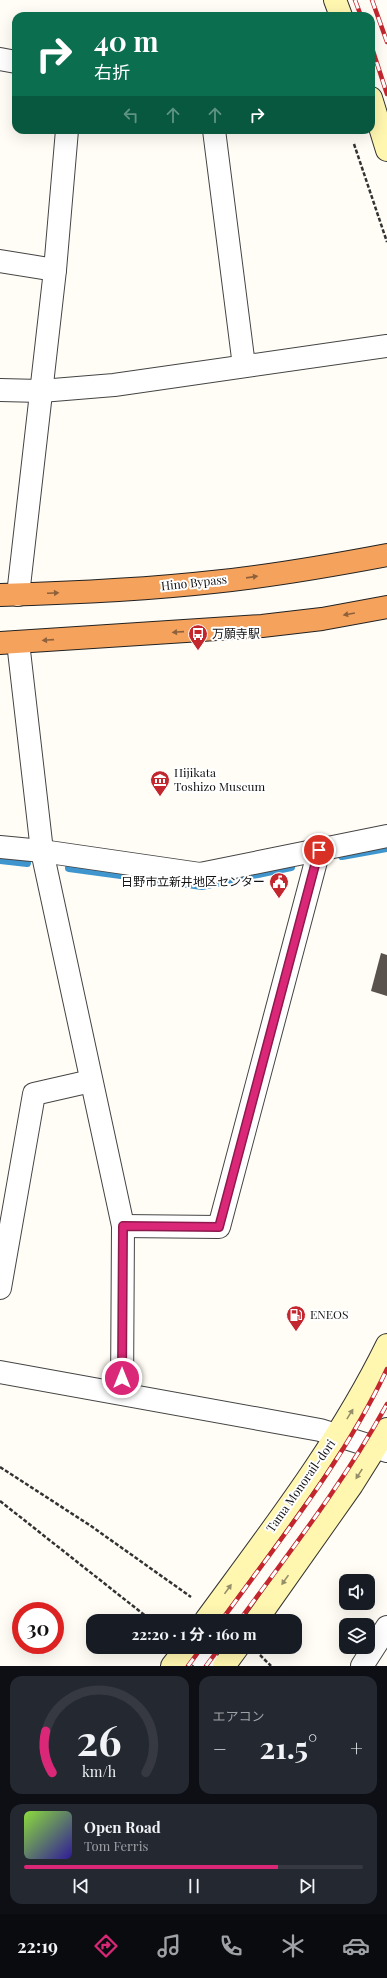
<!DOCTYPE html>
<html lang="ja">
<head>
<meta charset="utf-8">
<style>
	body { margin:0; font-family:"Playfair Display","Noto Sans JP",serif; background:#242831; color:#f1f3f6; height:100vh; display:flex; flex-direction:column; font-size:15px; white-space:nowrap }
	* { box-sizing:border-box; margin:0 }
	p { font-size:13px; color:#9ea1a6 }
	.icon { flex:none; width:22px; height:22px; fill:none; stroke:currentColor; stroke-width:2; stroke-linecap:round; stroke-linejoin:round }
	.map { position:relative; height:1666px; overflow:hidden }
	.side { display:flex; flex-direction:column; gap:10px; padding:10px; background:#0d0f14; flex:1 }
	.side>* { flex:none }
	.top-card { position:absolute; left:12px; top:12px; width:363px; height:122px; border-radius:12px; box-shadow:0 4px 16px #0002; background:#0b6e4f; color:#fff; overflow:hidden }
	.tools { position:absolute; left:339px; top:1574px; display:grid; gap:8px }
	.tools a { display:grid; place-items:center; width:36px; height:36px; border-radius:8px; background:#171b24; box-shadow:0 4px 16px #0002; font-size:20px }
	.speed { position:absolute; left:12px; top:1602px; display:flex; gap:8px; font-size:20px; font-weight:700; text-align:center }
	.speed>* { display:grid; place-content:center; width:52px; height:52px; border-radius:50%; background:#171b24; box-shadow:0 4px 16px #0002; line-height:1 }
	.speed .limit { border:6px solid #d22; background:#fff; color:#111 }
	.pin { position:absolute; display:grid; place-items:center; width:34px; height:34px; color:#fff; margin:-17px; border:2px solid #fff; border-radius:50%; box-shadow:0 1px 4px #0007 }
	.me { position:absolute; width:44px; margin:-22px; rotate:0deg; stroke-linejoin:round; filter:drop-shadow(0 0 3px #0008) }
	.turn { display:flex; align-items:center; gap:14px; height:84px; padding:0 16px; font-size:18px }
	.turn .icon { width:52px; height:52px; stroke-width:2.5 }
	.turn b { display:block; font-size:28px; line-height:34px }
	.lanes { display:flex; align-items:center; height:38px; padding:0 16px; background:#0003; justify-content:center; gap:20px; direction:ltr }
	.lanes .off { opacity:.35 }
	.big { font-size:30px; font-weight:700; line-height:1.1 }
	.side .card { flex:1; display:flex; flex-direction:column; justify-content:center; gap:6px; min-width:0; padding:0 14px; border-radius:12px; background:#242831 }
	.side .dial { align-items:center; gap:0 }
	.dial svg { height:104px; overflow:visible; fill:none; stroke:#363941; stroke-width:7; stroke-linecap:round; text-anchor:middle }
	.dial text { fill:#f1f3f6; stroke:none }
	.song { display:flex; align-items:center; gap:12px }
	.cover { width:48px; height:48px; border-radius:6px; background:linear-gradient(135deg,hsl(90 70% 55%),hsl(250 70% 35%)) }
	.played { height:4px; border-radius:2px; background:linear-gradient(90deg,#db2777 75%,#363941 75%) }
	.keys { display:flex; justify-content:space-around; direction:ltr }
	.heat { display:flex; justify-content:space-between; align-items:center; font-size:22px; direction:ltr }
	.side .tiles { flex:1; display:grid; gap:10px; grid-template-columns:1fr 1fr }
	.card:last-child { grid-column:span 2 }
	.trip { position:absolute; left:86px; top:1614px; width:216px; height:40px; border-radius:12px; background:#171b24; box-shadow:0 4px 16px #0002; font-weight:700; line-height:40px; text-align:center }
	.dock { display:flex; height:64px; justify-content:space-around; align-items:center; background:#090b0e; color:#9ea1a6 }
	.dock .icon { width:28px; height:28px }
	.dock .selected { color:#db2777 }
	.dock b { font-size:18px; color:#f1f3f6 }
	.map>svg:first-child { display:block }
</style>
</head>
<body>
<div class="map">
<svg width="387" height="1666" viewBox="0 0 387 1666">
	<rect width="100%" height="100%" fill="#fffdf5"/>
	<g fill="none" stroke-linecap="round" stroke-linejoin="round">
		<g stroke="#3f96cf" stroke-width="8">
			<path d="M342,856L387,848"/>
			<path d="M0,860L27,863"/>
			<path d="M69,868L202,886L291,867"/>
		</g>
	</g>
	<path fill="#5a524d" d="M381,953L387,955V996L371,991Z"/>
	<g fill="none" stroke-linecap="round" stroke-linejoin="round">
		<g stroke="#444" stroke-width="24">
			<g id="street">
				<path d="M0,59L16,62"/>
				<path d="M214,130L244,366"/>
				<path d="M0,261L55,270"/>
				<path d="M0,390L41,391L114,385L387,346"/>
				<path d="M18,595L55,270L67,130"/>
				<path d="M18,642L42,851L123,1226L122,1393"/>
				<path d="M0,847L42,851L200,874L387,836"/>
				<path d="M123,1226L219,1227L319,850"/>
				<path d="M0,1288L34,1094L91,1081"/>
				<path d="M0,1372L320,1430L387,1451"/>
				<path d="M187,1647L213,1666"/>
				<path d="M362,1666L387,1627"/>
			</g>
		</g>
		<g stroke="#333" stroke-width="24">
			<g id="secondary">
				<path d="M335,0L341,16"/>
				<path d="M371,98L387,150"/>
				<path d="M205,1621C270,1532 338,1445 387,1345"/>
				<path d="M256,1621L352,1485L387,1429"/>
				<path d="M172,1666L187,1647"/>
				<path d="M224,1666L238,1647"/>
			</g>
		</g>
		<g stroke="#222" stroke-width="24">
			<g id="highway">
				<path d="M0,595C71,593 142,590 213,582C271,576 329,566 387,555"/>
				<path d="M0,643L262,626L322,619L387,607"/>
			</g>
		</g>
		<g stroke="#333" stroke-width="2.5" stroke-dasharray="4 2" stroke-linecap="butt">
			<path d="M354,144L387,242"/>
			<path d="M0,1467L91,1526L191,1597"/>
			<path d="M0,1501L152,1621"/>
			<path d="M260,1655L271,1666"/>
		</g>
		<use href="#street" stroke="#fff" stroke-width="22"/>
		<use href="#secondary" stroke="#fff6b0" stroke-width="22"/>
		<use href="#highway" stroke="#f5a25d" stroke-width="22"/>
		<g stroke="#c4262e" stroke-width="4.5">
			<g id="rail">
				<path d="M355,0L361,16"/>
				<path d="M372,0L387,42"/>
				<path d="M371,45L387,94"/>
				<path d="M221,1621C279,1541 345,1459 387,1369"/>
				<path d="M239,1621C291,1550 345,1481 387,1404"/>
				<path d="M188,1666L202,1647"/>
				<path d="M206,1666L220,1647"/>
			</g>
		</g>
		<use href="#rail" stroke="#fff" stroke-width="3" stroke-dasharray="9" stroke-linecap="butt"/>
	</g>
	<defs><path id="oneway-solid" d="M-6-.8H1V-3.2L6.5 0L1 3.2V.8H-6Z"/></defs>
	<g fill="#8e613b">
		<use href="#oneway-solid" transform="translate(252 577) rotate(-8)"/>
		<use href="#oneway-solid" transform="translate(53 593) rotate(-3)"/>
		<use href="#oneway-solid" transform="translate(349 614) rotate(170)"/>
		<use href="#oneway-solid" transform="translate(178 632) rotate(176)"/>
		<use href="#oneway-solid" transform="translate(48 640) rotate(176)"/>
	</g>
	<g fill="#948f68">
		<use href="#oneway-solid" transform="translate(350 1414) rotate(-58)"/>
		<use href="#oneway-solid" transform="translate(359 1474) rotate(123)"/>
		<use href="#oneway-solid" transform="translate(285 1580) rotate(125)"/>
		<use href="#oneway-solid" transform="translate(228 1589) rotate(-54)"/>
	</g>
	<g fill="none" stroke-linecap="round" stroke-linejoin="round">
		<g stroke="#8e194d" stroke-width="10">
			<path id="route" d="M122,1378L123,1226L219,1227L319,850"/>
		</g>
		<use href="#route" stroke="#db2777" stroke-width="7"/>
	</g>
	<defs>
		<g id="bus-pin" transform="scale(1)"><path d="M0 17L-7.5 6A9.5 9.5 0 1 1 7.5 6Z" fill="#c4262e" stroke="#fff"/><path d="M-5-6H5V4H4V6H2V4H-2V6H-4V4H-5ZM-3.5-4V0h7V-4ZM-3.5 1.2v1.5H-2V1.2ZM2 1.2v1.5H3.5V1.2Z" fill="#fff"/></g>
		<g id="museum-pin" transform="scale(1)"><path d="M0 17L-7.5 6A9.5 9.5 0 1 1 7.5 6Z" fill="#c4262e" stroke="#fff"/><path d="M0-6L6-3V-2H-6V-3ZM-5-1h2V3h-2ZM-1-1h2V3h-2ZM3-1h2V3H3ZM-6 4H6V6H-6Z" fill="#fff"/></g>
		<g id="civic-pin" transform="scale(1)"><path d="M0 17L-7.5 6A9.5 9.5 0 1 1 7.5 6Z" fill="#c4262e" stroke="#fff"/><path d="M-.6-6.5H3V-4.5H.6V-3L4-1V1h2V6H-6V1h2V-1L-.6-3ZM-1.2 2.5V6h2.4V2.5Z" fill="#fff"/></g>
		<g id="fuel-pin" transform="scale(1)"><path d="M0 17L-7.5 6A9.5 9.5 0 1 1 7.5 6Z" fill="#c4262e" stroke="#fff"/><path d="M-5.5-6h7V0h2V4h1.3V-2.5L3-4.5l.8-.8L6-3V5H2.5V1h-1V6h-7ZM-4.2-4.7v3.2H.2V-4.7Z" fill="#fff"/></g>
	</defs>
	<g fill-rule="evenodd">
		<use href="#bus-pin" x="198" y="634"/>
		<use href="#museum-pin" x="160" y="780"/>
		<use href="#civic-pin" x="279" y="882"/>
		<use href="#fuel-pin" x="296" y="1315"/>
	</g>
	<g text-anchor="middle" stroke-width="4" stroke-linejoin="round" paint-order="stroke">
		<g font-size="12" fill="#111" stroke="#fff">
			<text transform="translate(194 583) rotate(-6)" y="4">Hino Bypass</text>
			<text transform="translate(301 1486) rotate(-55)" y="4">Tama Monorail-dori</text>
		</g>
		<g font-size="12" fill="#111" stroke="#fff" text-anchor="start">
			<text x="212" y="638">万願寺駅</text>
			<text x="174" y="777">Hijikata<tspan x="174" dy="14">Toshizo Museum</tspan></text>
			<text x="265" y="886" text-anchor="end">日野市立新井地区センター</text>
			<text x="310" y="1319">ENEOS</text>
		</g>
	</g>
</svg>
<div class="tools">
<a><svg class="icon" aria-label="sound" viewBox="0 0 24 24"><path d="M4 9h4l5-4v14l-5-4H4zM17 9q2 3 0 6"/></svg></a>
<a><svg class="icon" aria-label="layers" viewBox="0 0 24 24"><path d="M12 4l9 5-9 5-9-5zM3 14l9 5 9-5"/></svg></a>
</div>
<div class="speed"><div class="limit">30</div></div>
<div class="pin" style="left:319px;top:850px;background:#d93025"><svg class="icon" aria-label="arrive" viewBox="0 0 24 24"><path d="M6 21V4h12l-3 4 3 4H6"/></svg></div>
<svg class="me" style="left:122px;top:1378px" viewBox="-20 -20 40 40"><circle r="17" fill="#db2777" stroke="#fff" stroke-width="3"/><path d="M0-11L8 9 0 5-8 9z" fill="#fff"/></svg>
<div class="trip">22:20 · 1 分 · 160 m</div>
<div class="top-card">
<div class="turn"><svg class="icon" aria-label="right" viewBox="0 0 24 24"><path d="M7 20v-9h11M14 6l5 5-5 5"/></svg><div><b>40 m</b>右折</div></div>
<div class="lanes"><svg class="icon off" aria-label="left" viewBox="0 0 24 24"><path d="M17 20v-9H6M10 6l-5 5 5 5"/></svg><svg class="icon off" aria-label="ahead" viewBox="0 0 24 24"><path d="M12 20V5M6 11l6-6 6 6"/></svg><svg class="icon off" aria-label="ahead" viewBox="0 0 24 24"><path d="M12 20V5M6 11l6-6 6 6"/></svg><svg class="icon" aria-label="right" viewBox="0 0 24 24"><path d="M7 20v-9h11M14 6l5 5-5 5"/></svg></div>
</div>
</div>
<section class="side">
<div class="tiles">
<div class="card dial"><svg viewBox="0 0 100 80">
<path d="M14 69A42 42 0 1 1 86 69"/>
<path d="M14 69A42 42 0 0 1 9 37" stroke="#db2777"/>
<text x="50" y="56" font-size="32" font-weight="700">26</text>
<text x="50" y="72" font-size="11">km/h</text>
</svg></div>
<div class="card"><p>エアコン</p>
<div class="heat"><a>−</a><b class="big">21.5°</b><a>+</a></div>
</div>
<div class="card">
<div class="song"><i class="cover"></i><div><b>Open Road</b><p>Tom Ferris</p></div></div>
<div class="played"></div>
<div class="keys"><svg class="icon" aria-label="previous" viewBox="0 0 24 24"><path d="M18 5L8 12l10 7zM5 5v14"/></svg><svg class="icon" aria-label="pause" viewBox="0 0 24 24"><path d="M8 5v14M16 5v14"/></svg><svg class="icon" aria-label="next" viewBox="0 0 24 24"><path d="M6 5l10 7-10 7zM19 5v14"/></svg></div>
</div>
</div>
</section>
<nav class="dock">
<b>22:19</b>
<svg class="icon selected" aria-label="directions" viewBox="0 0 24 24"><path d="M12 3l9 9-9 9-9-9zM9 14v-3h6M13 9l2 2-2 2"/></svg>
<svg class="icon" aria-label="music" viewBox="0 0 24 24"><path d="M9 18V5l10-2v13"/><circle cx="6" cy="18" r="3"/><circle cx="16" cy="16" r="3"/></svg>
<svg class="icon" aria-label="phone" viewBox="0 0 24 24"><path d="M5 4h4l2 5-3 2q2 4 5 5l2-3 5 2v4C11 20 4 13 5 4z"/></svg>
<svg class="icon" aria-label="climate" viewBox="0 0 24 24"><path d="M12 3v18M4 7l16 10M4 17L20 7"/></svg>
<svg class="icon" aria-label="car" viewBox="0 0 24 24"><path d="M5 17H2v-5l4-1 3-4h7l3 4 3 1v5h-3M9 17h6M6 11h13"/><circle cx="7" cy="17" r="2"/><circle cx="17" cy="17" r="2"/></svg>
</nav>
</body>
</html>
